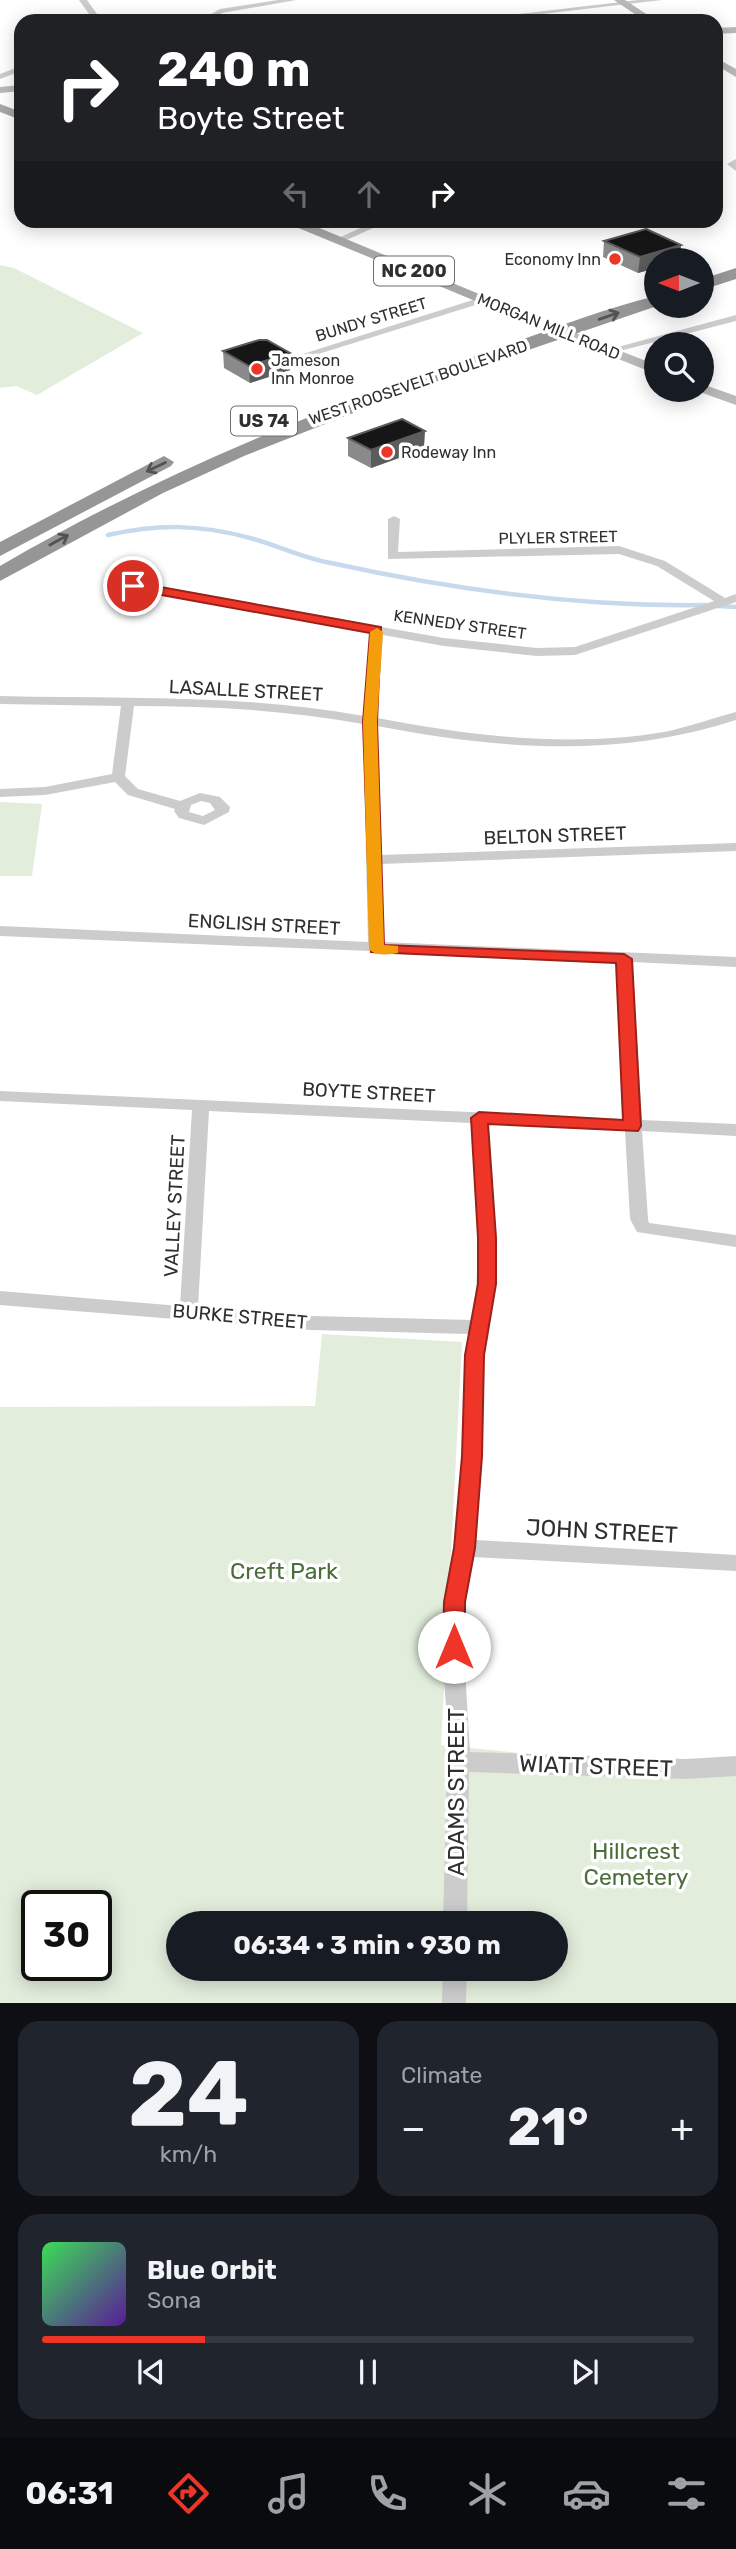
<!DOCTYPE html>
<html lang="en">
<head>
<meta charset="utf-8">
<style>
	body { margin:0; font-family:Rubik,sans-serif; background:#20242c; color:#f1f3f6; height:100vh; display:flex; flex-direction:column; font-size:26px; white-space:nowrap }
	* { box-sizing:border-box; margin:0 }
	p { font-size:23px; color:#9ea1a6 }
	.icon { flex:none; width:38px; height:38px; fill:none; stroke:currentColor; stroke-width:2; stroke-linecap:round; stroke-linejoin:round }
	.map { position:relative; height:2003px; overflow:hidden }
	.sheet { display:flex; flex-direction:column; gap:18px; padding:18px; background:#0d0f14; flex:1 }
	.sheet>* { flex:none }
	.top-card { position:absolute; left:14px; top:14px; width:709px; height:214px; border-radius:21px; box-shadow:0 4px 18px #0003; background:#202124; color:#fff; overflow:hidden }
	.needle { width:46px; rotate:270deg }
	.fabs { position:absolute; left:644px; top:248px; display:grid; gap:14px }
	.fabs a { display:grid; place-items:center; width:70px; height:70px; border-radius:50%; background:#171b24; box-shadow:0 4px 18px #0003; font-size:35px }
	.speed { position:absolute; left:21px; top:1890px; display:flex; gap:14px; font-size:35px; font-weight:700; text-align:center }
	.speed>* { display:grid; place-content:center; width:91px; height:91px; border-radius:50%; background:#171b24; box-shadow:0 4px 18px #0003; line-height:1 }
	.speed .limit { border:4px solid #111; border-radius:10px; background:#fff; color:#111 }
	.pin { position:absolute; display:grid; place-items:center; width:60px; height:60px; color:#fff; margin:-30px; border:4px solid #fff; border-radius:50%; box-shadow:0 2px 7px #0007 }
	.me { position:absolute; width:77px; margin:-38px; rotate:0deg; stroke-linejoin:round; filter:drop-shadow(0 0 5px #0008) }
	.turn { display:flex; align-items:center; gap:24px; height:147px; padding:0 28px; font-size:32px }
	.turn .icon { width:91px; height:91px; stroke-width:2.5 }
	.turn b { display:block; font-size:49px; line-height:60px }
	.lanes { display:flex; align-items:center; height:66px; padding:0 28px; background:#0003; justify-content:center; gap:35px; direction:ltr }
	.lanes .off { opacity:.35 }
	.big { font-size:52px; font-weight:700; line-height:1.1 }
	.sheet .widget { flex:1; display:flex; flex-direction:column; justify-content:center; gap:10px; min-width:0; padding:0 24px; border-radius:21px; background:#20242c }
	.sheet .dial { align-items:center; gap:0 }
	.dial b { font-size:91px; line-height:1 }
	.song { display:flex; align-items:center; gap:21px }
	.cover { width:84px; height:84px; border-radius:10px; background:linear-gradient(135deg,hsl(130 70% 55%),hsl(270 70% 35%)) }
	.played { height:7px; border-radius:4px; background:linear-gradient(90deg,#ee3528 25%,#363941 25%) }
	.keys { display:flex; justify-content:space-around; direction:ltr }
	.heat { display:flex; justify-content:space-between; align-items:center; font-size:38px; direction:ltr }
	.sheet .tiles { flex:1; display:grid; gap:18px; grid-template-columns:1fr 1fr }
	.widget:last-child { grid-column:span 2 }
	.trip { position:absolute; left:166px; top:1911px; width:402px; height:70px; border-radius:35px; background:#171b24; box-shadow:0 4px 18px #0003; font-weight:700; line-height:70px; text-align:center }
	.tab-bar { display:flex; height:112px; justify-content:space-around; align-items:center; background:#090b0e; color:#9ea1a6 }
	.tab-bar .icon { width:49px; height:49px }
	.tab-bar .selected { color:#ee3528 }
	.tab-bar b { font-size:32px; color:#f1f3f6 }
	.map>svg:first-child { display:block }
</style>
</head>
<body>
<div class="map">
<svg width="736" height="2003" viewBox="0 0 736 2003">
	<rect width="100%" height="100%" fill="#fff"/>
	<g fill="#e2eddc" fill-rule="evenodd">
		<path d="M0,265L14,268L143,333L37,395L16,386L0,388Z"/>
		<path d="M0,802L42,804L32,876H0Z"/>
		<path d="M322,1334L462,1342L441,1745L736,1775V2003H0V1407L315,1406ZM37,1906H96V1965H37ZM178,1923H556V1969H178Z"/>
	</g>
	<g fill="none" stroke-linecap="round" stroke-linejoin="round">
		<g stroke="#c7d9ed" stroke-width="4.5">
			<path d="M108,535C158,524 199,524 250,538C277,545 303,558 331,563C454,590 579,607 705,605"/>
			<path d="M718,606L736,607"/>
		</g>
		<g fill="#ccc" fill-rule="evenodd">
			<path d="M79,0H87L102,21H94Z"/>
			<path d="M278,0H296L222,13L214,18L217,21H209L206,17L220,9Z"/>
			<path d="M638,0H662L482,21H458Z"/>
			<path d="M21,66V71L0,79V74Z"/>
			<path d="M736,159V171L727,164Z"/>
			<path d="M378,220H391L342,242L334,240Z"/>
			<path d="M482,297L485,298V302L312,356L303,354Z"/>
			<path d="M736,315V321L608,354L603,351Z"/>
			<path d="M394,516L400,519L398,552L619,546L665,561L725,598L736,594V602L575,655L537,656L444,646L383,635L377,718C472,736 568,748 664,732C689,727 712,718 736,712V720C617,759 498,749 377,726L381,855L736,843V851L381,864L383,942L736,957V967L632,962L642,1120L736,1124V1136L642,1131L648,1219L649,1223L736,1235V1247L637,1232L630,1219L625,1131L488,1124L496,1238V1284L484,1355L482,1456L476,1540L736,1555V1571L473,1557L464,1602L465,1670L470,1752L686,1759L736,1756V1776L686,1779L469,1772L467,1923H443L447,1767L445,1762L448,1730L443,1670L444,1602L455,1548L462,1456L466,1355L469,1334L311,1330L0,1305V1291L180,1306L192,1110L0,1101V1091L625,1119L616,962L382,952L376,954L370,951L0,936V926L368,942L363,724C287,710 211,706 134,706L125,776L138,789L180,801L200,793L220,797L230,807L229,812L204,825L179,818L174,811L175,809L128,795L115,782L45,795L0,797V789L45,787L112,774L121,706L0,704V696C122,699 244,694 364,716L371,633L133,590L127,586L129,583L444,638L537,648L575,647L714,601L657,566L619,554L388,559V519ZM201,801L210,803L215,810L203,816L189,812L191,805ZM209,1111L471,1123C475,1189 483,1255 472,1320L311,1316L198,1307Z"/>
			<path d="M443,1969H467L466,2003H442Z"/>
		</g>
		<g fill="#b9b9b9" fill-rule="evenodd">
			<path d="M614,0H625L657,21H645Z"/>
			<path d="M736,27V33L716,34V28Z"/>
			<path d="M716,58L736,69V77L716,65Z"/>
			<path d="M21,85V91L0,93V87Z"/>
			<path d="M563,328L656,365V374L558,335L556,332Z"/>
			<path d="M702,384L736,396V405L697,391L702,390Z"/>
		</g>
		<g fill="#a7a7a7" fill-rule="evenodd">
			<path d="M0,104L21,112V120L0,112Z"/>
			<path d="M279,220H300L571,332L568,335H558Z"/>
		</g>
		<g fill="#969696" fill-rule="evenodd">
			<path d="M736,268V279L702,290V279Z"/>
			<path d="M656,296L657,306L409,391L244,456L163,493L0,581V566C157,474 323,407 495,349C548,331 602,309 656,296Z"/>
			<path d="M164,456L174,462L171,466L0,556V542Z"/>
		</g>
	</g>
	<g fill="#8a8a8a">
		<path d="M604,241L680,260L656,261V268L638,273L603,257Z"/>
		<path d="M223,351L290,370L250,383L224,368Z"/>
		<path d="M348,438L424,449L371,468L348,456Z"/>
	</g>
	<g fill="#5c5c5c">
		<path d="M681,245L680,260L656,261V268L638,273L640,257Z"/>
		<path d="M290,353V370L250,383L249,366Z"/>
		<path d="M425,431L424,449L371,468V450Z"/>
	</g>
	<g fill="#161616" stroke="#5c5c5c" stroke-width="2">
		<path d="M646,229L681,245L640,257L604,241Z"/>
		<path d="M259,340H267L290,353L249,366L223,351Z"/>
		<path d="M402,419L425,431L371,450L348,438Z"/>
	</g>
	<defs><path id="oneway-shaft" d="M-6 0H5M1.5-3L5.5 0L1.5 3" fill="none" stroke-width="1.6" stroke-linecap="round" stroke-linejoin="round" transform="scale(1.75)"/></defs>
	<g stroke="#535353">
		<use href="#oneway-shaft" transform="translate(609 316) rotate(-19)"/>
		<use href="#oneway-shaft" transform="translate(156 467) rotate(154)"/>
		<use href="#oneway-shaft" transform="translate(59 540) rotate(-29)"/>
	</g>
	<path fill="#ee3528" stroke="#9b221a" stroke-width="2" d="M133,582L381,627L377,722L384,945L624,954L632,959L641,1126L638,1131L488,1124L496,1238V1284L484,1355L482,1456L475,1548L465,1602V1647L462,1654L454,1656L446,1654L443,1647L444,1602L454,1548L462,1456L465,1355L478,1284V1238L471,1118L479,1112L623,1120L616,963L371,952L363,722L370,633L129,589L127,586Z"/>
	<path fill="#f59e0b" d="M377,628L383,632L377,722L384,945L398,946V953C389,955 374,956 369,949L363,722L370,632Z"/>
	<g fill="#ee3528" stroke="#fff" stroke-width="2.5">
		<circle cx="615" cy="259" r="7"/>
		<circle cx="257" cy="369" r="7"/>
		<circle cx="387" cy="452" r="7"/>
	</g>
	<g text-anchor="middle" stroke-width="7" stroke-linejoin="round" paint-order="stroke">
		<g font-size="16" fill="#2f2f2f" stroke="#fff" text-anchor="start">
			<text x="601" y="265" text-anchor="end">Economy Inn</text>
			<text x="271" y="366">Jameson<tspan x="271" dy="18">Inn Monroe</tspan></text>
			<text x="401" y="458">Rodeway Inn</text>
		</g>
		<g font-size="16" fill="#2f2f2f" stroke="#fff">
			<text transform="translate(371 319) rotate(-17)" y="6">BUNDY STREET</text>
			<text transform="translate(549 326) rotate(22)" y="6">MORGAN MILL ROAD</text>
			<text transform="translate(418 382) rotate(-19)" y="6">WEST ROOSEVELT BOULEVARD</text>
			<text transform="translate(558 537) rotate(-1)" y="6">PLYLER STREET</text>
			<text transform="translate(460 624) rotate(8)" y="6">KENNEDY STREET</text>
		</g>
		<g fill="#fff" stroke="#6d6d6d" stroke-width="2">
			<rect x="374" y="256.5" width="80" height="29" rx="5"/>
			<rect x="231" y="406.5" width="66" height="29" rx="5"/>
		</g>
		<g font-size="18" font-weight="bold" fill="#2f2f2f">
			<text x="414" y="277">NC 200</text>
			<text x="264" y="427">US 74</text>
		</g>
		<g font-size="19" fill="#2f2f2f" stroke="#fff">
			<text transform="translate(246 690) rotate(3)" y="7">LASALLE STREET</text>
			<text transform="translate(555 835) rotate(-2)" y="7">BELTON STREET</text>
			<text transform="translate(264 924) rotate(3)" y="7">ENGLISH STREET</text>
			<text transform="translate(369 1092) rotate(3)" y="7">BOYTE STREET</text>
			<text transform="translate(174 1206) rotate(-87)" y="7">VALLEY STREET</text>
			<text transform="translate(240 1316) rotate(5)" y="7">BURKE STREET</text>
		</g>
		<g font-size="23" fill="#2f2f2f" stroke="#fff">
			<text transform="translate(602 1531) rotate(3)" y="8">JOHN STREET</text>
			<text transform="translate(596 1766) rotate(2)" y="8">WIATT STREET</text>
			<text transform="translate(456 1792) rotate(-90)" y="8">ADAMS STREET</text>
		</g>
		<g font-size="23" fill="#4a6d3a" stroke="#fff">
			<text x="284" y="1579">Creft Park</text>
			<text x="636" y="1859">Hillcrest<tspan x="636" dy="26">Cemetery</tspan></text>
		</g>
	</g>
</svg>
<div class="fabs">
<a><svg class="needle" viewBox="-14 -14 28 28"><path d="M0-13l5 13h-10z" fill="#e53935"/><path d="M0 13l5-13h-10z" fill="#9ea1a6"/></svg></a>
<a><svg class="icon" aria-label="search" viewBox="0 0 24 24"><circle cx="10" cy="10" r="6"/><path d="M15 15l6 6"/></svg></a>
</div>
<div class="speed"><div class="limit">30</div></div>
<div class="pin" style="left:133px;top:586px;background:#d93025"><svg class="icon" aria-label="arrive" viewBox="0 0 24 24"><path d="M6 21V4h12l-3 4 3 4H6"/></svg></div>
<svg class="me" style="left:454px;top:1647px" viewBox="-20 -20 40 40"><circle r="19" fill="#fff"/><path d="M0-13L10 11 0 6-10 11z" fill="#ee3528"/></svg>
<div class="trip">06:34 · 3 min · 930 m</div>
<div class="top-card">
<div class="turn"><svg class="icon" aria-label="right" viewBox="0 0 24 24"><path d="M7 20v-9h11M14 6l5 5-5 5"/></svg><div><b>240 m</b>Boyte Street</div></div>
<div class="lanes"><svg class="icon off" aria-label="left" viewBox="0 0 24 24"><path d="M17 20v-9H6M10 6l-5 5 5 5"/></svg><svg class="icon off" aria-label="ahead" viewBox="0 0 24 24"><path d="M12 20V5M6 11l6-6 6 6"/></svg><svg class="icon" aria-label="right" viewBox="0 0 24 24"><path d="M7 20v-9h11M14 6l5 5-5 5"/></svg></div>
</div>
</div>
<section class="sheet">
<div class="tiles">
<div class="widget dial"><b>24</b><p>km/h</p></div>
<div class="widget"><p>Climate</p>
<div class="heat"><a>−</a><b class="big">21°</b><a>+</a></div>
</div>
<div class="widget">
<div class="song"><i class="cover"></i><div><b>Blue Orbit</b><p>Sona</p></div></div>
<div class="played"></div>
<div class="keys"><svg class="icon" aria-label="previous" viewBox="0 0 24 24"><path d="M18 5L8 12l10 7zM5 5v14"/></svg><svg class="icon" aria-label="pause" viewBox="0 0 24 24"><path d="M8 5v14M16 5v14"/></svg><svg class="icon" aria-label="next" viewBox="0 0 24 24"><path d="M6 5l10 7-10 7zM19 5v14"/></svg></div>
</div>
</div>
</section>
<nav class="tab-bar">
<b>06:31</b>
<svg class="icon selected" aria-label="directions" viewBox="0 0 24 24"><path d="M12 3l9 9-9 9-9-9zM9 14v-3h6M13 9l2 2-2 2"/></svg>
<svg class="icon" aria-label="music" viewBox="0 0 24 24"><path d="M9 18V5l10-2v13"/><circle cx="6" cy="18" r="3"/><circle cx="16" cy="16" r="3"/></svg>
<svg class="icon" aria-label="phone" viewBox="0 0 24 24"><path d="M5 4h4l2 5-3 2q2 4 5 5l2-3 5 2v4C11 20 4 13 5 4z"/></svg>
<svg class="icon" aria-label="climate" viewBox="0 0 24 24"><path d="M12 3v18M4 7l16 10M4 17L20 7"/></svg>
<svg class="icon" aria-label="car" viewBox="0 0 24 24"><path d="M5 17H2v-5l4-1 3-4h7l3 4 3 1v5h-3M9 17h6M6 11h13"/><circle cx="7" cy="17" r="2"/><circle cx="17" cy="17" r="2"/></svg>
<svg class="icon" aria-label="filters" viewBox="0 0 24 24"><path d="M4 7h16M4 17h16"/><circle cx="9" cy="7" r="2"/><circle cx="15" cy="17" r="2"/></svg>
</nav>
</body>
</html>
